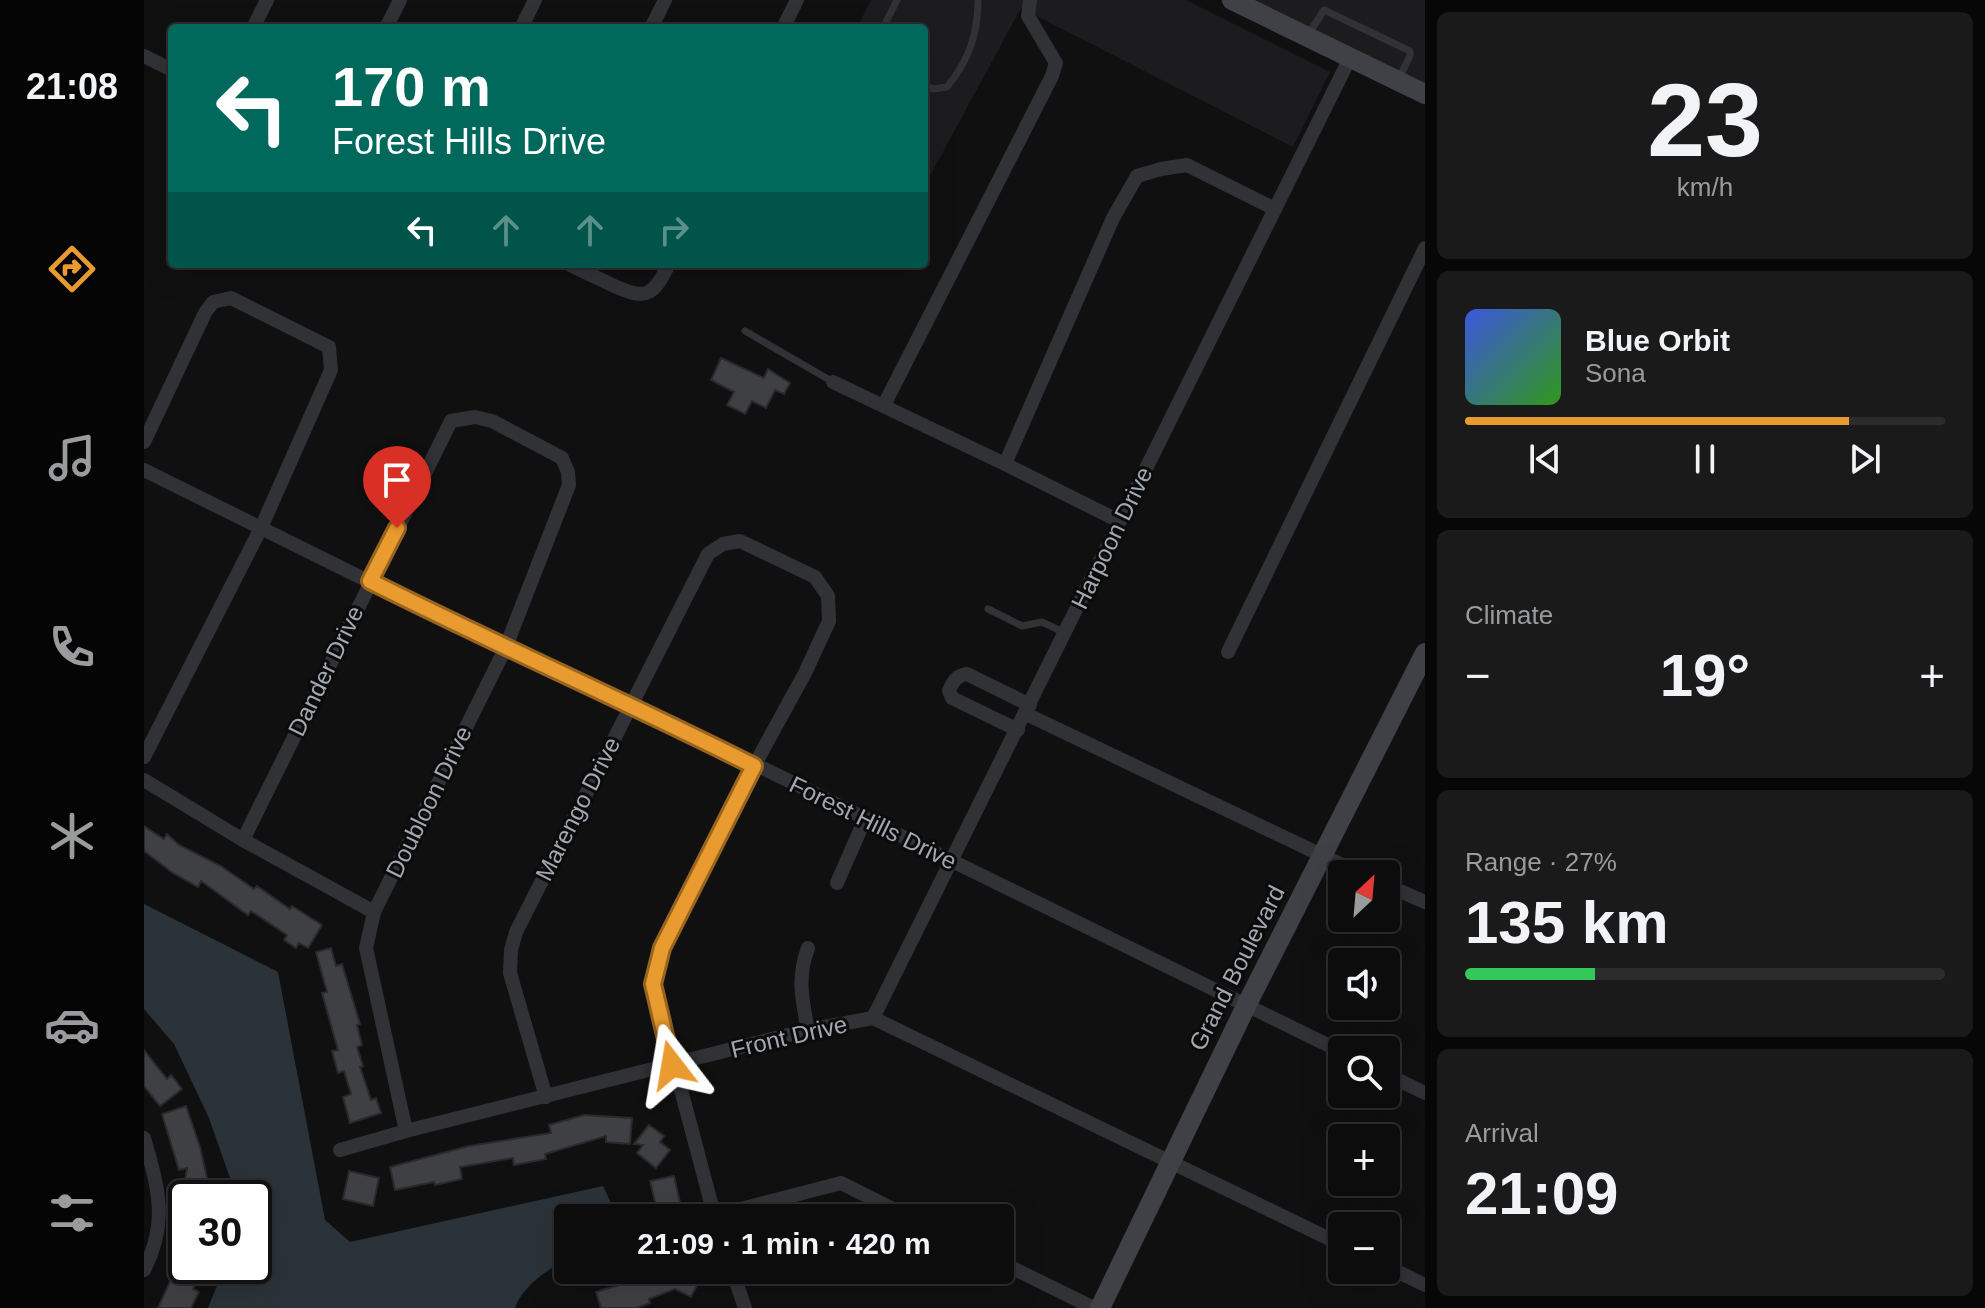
<!DOCTYPE html>
<html lang="en">
<head>
<meta charset="utf-8">
<style>
	body { margin:0; font-family:Helvetica,sans-serif; background:#1a1a1b; color:#f1f3f6; height:100vh; display:flex; flex-direction:column; font-size:30px; white-space:nowrap }
	* { box-sizing:border-box; margin:0 }
	p { font-size:26px; color:#9a9b9d }
	.icon { flex:none; width:44px; height:44px; fill:none; stroke:currentColor; stroke-width:2; stroke-linecap:round; stroke-linejoin:round }
	.map { position:relative; flex:1; overflow:hidden }
	.drawer { display:flex; flex-direction:column; gap:12px; padding:12px; background:#070707; width:560px }
	.drawer>* { flex:none }
	.top-card { position:absolute; left:24px; top:24px; width:760px; height:244px; border-radius:8px; box-shadow:0 8px 32px #0002,0 0 0 2px #2c2c2e; background:#00695c; color:#fff; overflow:hidden }
	.needle { width:52px; rotate:26deg }
	.controls { position:absolute; left:1184px; top:860px; display:grid; gap:16px }
	.controls a { display:grid; place-items:center; width:72px; height:72px; border-radius:8px; background:#0c0c0d; box-shadow:0 8px 32px #0002,0 0 0 2px #2c2c2e; font-size:40px }
	.speed { position:absolute; left:24px; top:1180px; display:flex; gap:16px; font-size:40px; font-weight:700; text-align:center }
	.speed>* { display:grid; place-content:center; width:104px; height:104px; border-radius:50%; background:#0c0c0d; box-shadow:0 8px 32px #0002,0 0 0 2px #2c2c2e; line-height:1 }
	.speed .limit { border:4px solid #111; border-radius:12px; background:#fff; color:#111 }
	.pin { position:absolute; display:grid; place-items:center; width:68px; height:68px; color:#fff; margin:-82px -34px; border-radius:50% 50% 50% 0; rotate:-45deg; box-shadow:0 0 8px #0007 }
	.pin .icon { rotate:45deg }
	.me { position:absolute; width:88px; margin:-44px; rotate:346deg; stroke-linejoin:round; filter:drop-shadow(0 0 6px #0008) }
	.turn { display:flex; align-items:center; gap:28px; height:168px; padding:0 32px; font-size:36px }
	.turn .icon { width:104px; height:104px; stroke-width:2.5 }
	.turn b { display:block; font-size:56px; line-height:68px }
	.lanes { display:flex; align-items:center; height:76px; padding:0 32px; background:#0003; justify-content:center; gap:40px; direction:ltr }
	.lanes .off { opacity:.35 }
	.big { font-size:60px; font-weight:700; line-height:1.1 }
	.drawer .widget { flex:1; display:flex; flex-direction:column; justify-content:center; gap:12px; min-width:0; padding:0 28px; border-radius:12px; background:#1a1a1b }
	.drawer .dial { align-items:center; gap:0 }
	.dial b { font-size:104px; line-height:1 }
	.song { display:flex; align-items:center; gap:24px }
	.cover { width:96px; height:96px; border-radius:12px; background:linear-gradient(135deg,hsl(230 70% 55%),hsl(110 70% 35%)) }
	.played { height:8px; border-radius:4px; background:linear-gradient(90deg,#e99b30 80%,#2c2c2e 80%) }
	.keys { display:flex; justify-content:space-around; direction:ltr }
	.heat { display:flex; justify-content:space-between; align-items:center; font-size:44px; direction:ltr }
	.charge { height:12px; border-radius:6px; background:linear-gradient(90deg,#34c759 27%,#2c2c2e 0) }
	.trip { position:absolute; left:410px; top:1204px; width:460px; height:80px; border-radius:8px; background:#0c0c0d; box-shadow:0 8px 32px #0002,0 0 0 2px #2c2c2e; font-weight:700; line-height:80px; text-align:center }
	main { display:flex; flex:1; min-height:0 }
	.dock { display:flex; flex-direction:column; width:144px; justify-content:space-around; align-items:center; background:#050505; color:#9a9b9d }
	.dock .icon { width:56px; height:56px }
	.dock .selected { color:#e99b30 }
	.dock b { font-size:36px; color:#f1f3f6 }
	.map>svg:first-child { display:block }
</style>
</head>
<body>
<main>
<nav class="dock">
<b>21:08</b>
<svg class="icon selected" aria-label="directions" viewBox="0 0 24 24"><path d="M12 3l9 9-9 9-9-9zM9 14v-3h6M13 9l2 2-2 2"/></svg>
<svg class="icon" aria-label="music" viewBox="0 0 24 24"><path d="M9 18V5l10-2v13"/><circle cx="6" cy="18" r="3"/><circle cx="16" cy="16" r="3"/></svg>
<svg class="icon" aria-label="phone" viewBox="0 0 24 24"><path d="M5 4h4l2 5-3 2q2 4 5 5l2-3 5 2v4C11 20 4 13 5 4z"/></svg>
<svg class="icon" aria-label="climate" viewBox="0 0 24 24"><path d="M12 3v18M4 7l16 10M4 17L20 7"/></svg>
<svg class="icon" aria-label="car" viewBox="0 0 24 24"><path d="M5 17H2v-5l4-1 3-4h7l3 4 3 1v5h-3M9 17h6M6 11h13"/><circle cx="7" cy="17" r="2"/><circle cx="17" cy="17" r="2"/></svg>
<svg class="icon" aria-label="filters" viewBox="0 0 24 24"><path d="M4 7h16M4 17h16"/><circle cx="9" cy="7" r="2"/><circle cx="15" cy="17" r="2"/></svg>
</nav>
<div class="map">
<svg width="1281" height="1308" viewBox="0 0 1281 1308">
	<rect width="100%" height="100%" fill="#101011"/>
	<g fill="#1c1c1e">
		<path d="M727,0H1042L1186,72L1149,147L877,8L780,187V28H713Z"/>
		<path d="M1105,0H1281V86Z"/>
	</g>
	<path fill="#2a3339" d="M0,904L134,972L181,1220L206,1242L459,1186L474,1218H424V1261C406,1265 376,1290 371,1308H64L81,1266H110V1198H93L65,1118L30,1044L0,1009Z"/>
	<g fill="#3f4044" stroke="#2a2a2d" stroke-width="2">
		<path d="M577,358L620,378L624,369L646,383L640,394L631,390L622,408L608,401L601,414L583,405L590,392L567,380Z"/>
		<path d="M0,826L20,839L23,834L35,845L77,866L110,889L113,886L146,909L148,906L178,925L164,948L155,943L152,948L140,940L143,935L107,911L104,915L57,881L54,887L29,873L0,851Z"/>
		<path d="M187,948L192,966L198,964L216,1024L213,1025L218,1045L213,1047L219,1066L216,1067L227,1100L232,1098L237,1113L206,1123L199,1097L207,1094L200,1071L194,1073L188,1051L194,1050L178,993L183,992L172,952Z"/>
		<path d="M0,1050L23,1079L27,1075L38,1089L16,1106L0,1086Z"/>
		<path d="M42,1106L56,1147L64,1182L61,1198H38L43,1168L35,1170L18,1114Z"/>
		<path d="M440,1115L488,1118L486,1144L462,1142V1136L401,1154L402,1159L370,1165L369,1158L316,1167L318,1179L291,1185L290,1182L251,1190L246,1167L325,1146L407,1133L405,1125Z"/>
		<path d="M505,1125L520,1136L516,1142L526,1150L512,1168L493,1153L499,1145L490,1144Z"/>
		<path d="M205,1171L235,1178L229,1206L199,1199Z"/>
		<path d="M530,1176L537,1207L532,1209L534,1218H515L506,1181Z"/>
		<path d="M42,1246V1266H58L49,1289L55,1292L47,1308H14Z"/>
		<path d="M525,1270H561L547,1297L531,1289L505,1299L506,1303L492,1308H457L452,1292L482,1283V1281L500,1274L503,1281L524,1274Z"/>
	</g>
	<g fill="none" stroke-linecap="round" stroke-linejoin="round">
		<g stroke="#313236" stroke-width="7">
			<path d="M739,28L753,0"/>
			<path d="M1164,35L1180,10L1266,51V56L1255,78"/>
			<path d="M780,85L789,89L803,87C825,60 834,34 834,0"/>
			<path d="M601,331L689,382"/>
			<path d="M844,609L878,626L898,622L921,633"/>
		</g>
		<g stroke="#313236" stroke-width="14">
			<path d="M109,28L123,0"/>
			<path d="M242,28L256,0"/>
			<path d="M377,28L391,0"/>
			<path d="M507,28L521,0"/>
			<path d="M639,28L653,0"/>
			<path d="M0,56L28,70"/>
			<path d="M425,264C438,271 452,277 466,284C500,300 508,299 525,264"/>
			<path d="M689,382L861,464L975,521"/>
			<path d="M740,405L908,76L912,63L884,16L886,0"/>
			<path d="M0,442L61,313L69,302L87,298L185,347L187,370L117,528L0,757"/>
			<path d="M861,464L969,218L993,176L1017,169L1043,165L1131,209"/>
			<path d="M0,470L361,649L488,704L1198,1052"/>
			<path d="M1084,652L1281,248"/>
			<path d="M882,714L1217,874"/>
			<path d="M874,730L808,698L805,691C809,681 812,676 823,674L886,705"/>
			<path d="M0,780L99,840L230,912"/>
			<path d="M99,840L307,421L331,417L348,421L418,458L424,472L425,485L361,649L230,912L222,948L262,1131"/>
			<path d="M693,883L721,819"/>
			<path d="M1242,885L1281,902"/>
			<path d="M729,1018L1206,58"/>
			<path d="M664,1030C658,1000 653,977 664,948"/>
			<path d="M1242,1074L1281,1093"/>
			<path d="M402,1097L366,973L367,950L372,932L564,554L579,544L596,541L671,577L684,596L685,621L661,673L610,766L518,948L509,984L571,1218"/>
			<path d="M0,1138C14,1187 25,1222 0,1270"/>
			<path d="M196,1150L262,1131L664,1030L729,1018L1198,1245"/>
			<path d="M570,1216L697,1183L767,1218"/>
			<path d="M856,1262L950,1308"/>
			<path d="M1242,1266L1281,1285"/>
			<path d="M588,1270L601,1308"/>
		</g>
		<g stroke="#3f4146" stroke-width="20">
			<path d="M1088,0L1281,94"/>
			<path d="M956,1308L1103,1004L1281,653"/>
		</g>
	</g>
	<g fill="none" stroke-linecap="round" stroke-linejoin="round">
		<g stroke="#97651f" stroke-width="20">
			<path id="route" d="M253,528L226,581C353,645 483,702 610,766L518,948L509,984L528,1065"/>
		</g>
		<use href="#route" stroke="#e99b30" stroke-width="14"/>
	</g>
	<g text-anchor="middle" stroke-width="6" stroke-linejoin="round" paint-order="stroke">
		<g font-size="24" fill="#a1a8b1" stroke="#0b0b0c">
			<text transform="translate(968 538) rotate(-64)" y="8">Harpoon Drive</text>
			<text transform="translate(182 671) rotate(-64)" y="8">Dander Drive</text>
			<text transform="translate(285 802) rotate(-64)" y="8">Doubloon Drive</text>
			<text transform="translate(434 809) rotate(-63)" y="8">Marengo Drive</text>
			<text transform="translate(729 823) rotate(26)" y="8">Forest Hills Drive</text>
			<text transform="translate(1093 968) rotate(-63)" y="8">Grand Boulevard</text>
			<text transform="translate(645 1037) rotate(-13)" y="8">Front Drive</text>
		</g>
	</g>
</svg>
<div class="controls">
<a><svg class="needle" viewBox="-14 -14 28 28"><path d="M0-13l5 13h-10z" fill="#e53935"/><path d="M0 13l5-13h-10z" fill="#9a9b9d"/></svg></a>
<a><svg class="icon" aria-label="sound" viewBox="0 0 24 24"><path d="M4 9h4l5-4v14l-5-4H4zM17 9q2 3 0 6"/></svg></a>
<a><svg class="icon" aria-label="search" viewBox="0 0 24 24"><circle cx="10" cy="10" r="6"/><path d="M15 15l6 6"/></svg></a>
<a>+</a>
<a>−</a>
</div>
<div class="speed"><div class="limit">30</div></div>
<div class="pin" style="left:253px;top:528px;background:#d93025"><svg class="icon" aria-label="arrive" viewBox="0 0 24 24"><path d="M6 21V4h12l-3 4 3 4H6"/></svg></div>
<svg class="me" style="left:528px;top:1065px" viewBox="-20 -20 40 40"><path d="M0-17L14 15 0 8-14 15z" fill="#e99b30" stroke="#fff" stroke-width="4"/></svg>
<div class="trip">21:09 · 1 min · 420 m</div>
<div class="top-card">
<div class="turn"><svg class="icon" aria-label="left" viewBox="0 0 24 24"><path d="M17 20v-9H6M10 6l-5 5 5 5"/></svg><div><b>170 m</b>Forest Hills Drive</div></div>
<div class="lanes"><svg class="icon" aria-label="left" viewBox="0 0 24 24"><path d="M17 20v-9H6M10 6l-5 5 5 5"/></svg><svg class="icon off" aria-label="ahead" viewBox="0 0 24 24"><path d="M12 20V5M6 11l6-6 6 6"/></svg><svg class="icon off" aria-label="ahead" viewBox="0 0 24 24"><path d="M12 20V5M6 11l6-6 6 6"/></svg><svg class="icon off" aria-label="right" viewBox="0 0 24 24"><path d="M7 20v-9h11M14 6l5 5-5 5"/></svg></div>
</div>
</div>
<section class="drawer">
<div class="widget dial"><b>23</b><p>km/h</p></div>
<div class="widget">
<div class="song"><i class="cover"></i><div><b>Blue Orbit</b><p>Sona</p></div></div>
<div class="played"></div>
<div class="keys"><svg class="icon" aria-label="previous" viewBox="0 0 24 24"><path d="M18 5L8 12l10 7zM5 5v14"/></svg><svg class="icon" aria-label="pause" viewBox="0 0 24 24"><path d="M8 5v14M16 5v14"/></svg><svg class="icon" aria-label="next" viewBox="0 0 24 24"><path d="M6 5l10 7-10 7zM19 5v14"/></svg></div>
</div>
<div class="widget"><p>Climate</p>
<div class="heat"><a>−</a><b class="big">19°</b><a>+</a></div>
</div>
<div class="widget"><p>Range · 27%</p><b class="big">135 km</b><div class="charge"></div></div>
<div class="widget"><p>Arrival</p><b class="big">21:09</b></div>
</section>
</main>
</body>
</html>
